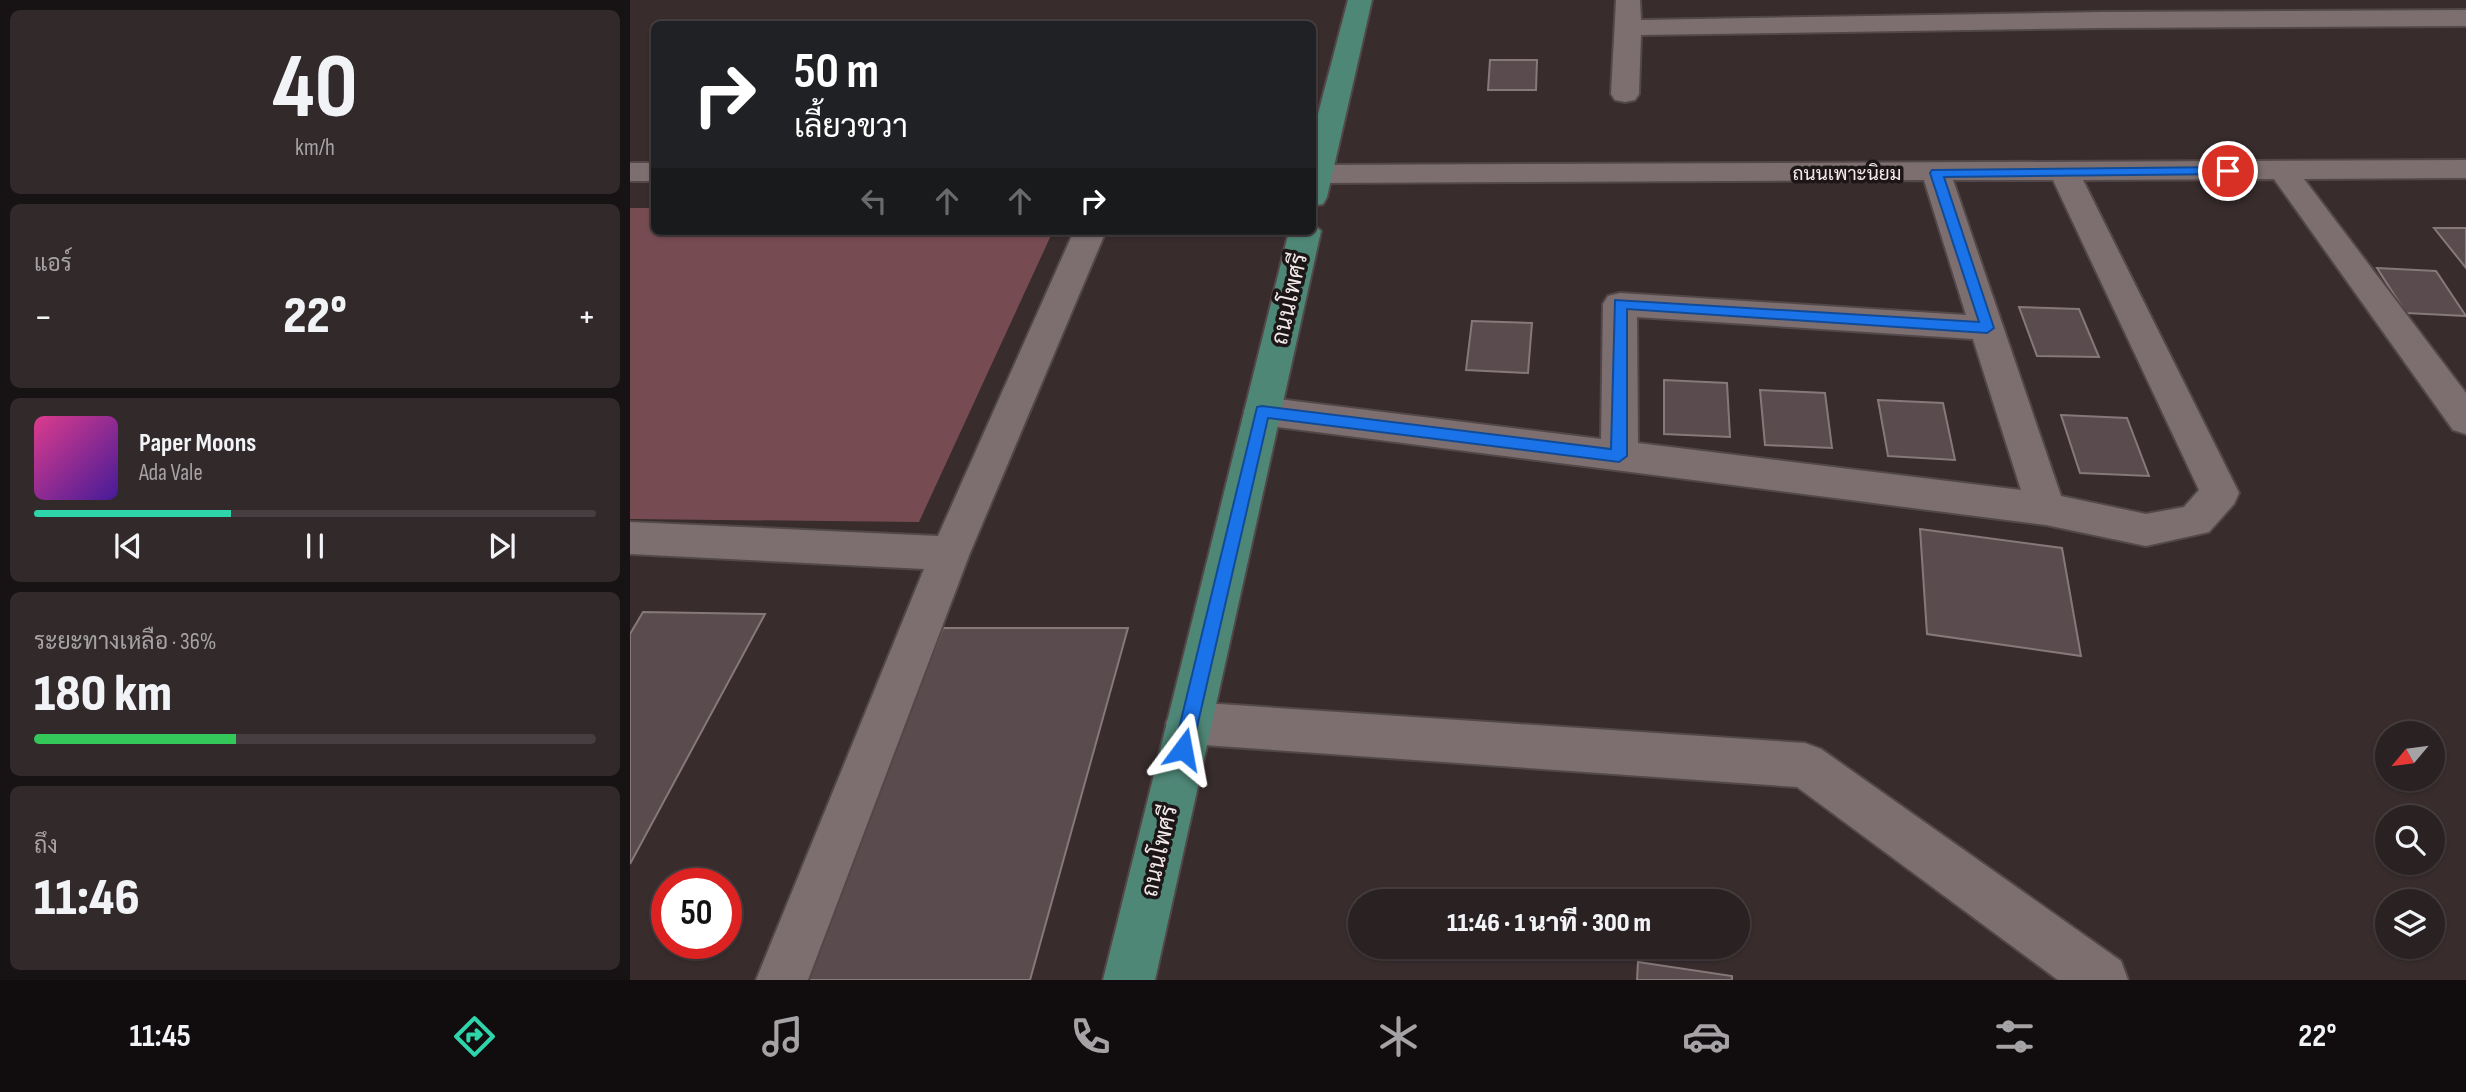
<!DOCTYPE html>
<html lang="th">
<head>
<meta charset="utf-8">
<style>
	body { margin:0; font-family:"Sofia Sans Condensed",Sarabun,sans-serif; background:#32292a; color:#f1f3f6; height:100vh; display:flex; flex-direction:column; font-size:26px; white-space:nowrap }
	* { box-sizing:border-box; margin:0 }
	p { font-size:23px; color:#a5a3a5 }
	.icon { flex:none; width:38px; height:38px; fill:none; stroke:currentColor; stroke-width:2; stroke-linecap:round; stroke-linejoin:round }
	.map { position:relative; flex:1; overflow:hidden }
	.drawer { display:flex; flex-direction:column; gap:10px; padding:10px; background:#171213; width:630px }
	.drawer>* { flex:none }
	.guide { position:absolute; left:21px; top:21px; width:665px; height:214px; border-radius:10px; box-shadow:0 2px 5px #0004,0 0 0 2px #463e40; background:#202124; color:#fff; overflow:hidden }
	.needle { width:46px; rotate:241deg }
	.buttons { position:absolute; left:1745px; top:721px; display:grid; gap:14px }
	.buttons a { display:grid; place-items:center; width:70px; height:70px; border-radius:50%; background:#2a2122; box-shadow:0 2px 5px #0004,0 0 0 2px #463e40; font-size:35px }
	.speed { position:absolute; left:21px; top:868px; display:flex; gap:14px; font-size:35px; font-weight:700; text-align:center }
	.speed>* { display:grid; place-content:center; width:91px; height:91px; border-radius:50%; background:#2a2122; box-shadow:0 2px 5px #0004,0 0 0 2px #463e40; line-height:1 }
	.speed .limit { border:10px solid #d22; background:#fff; color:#111 }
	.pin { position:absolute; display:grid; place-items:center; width:60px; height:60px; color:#fff; margin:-30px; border:4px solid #fff; border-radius:50%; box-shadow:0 2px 7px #0007 }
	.me { position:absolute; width:77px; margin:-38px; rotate:13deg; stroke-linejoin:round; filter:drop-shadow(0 0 5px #0008) }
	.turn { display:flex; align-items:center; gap:24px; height:147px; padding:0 28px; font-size:32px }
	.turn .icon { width:91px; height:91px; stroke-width:2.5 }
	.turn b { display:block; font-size:49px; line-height:60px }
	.lanes { display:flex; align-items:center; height:66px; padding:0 28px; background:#0003; justify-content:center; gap:35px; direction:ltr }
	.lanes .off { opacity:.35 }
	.big { font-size:52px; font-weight:800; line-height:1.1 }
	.drawer .widget { flex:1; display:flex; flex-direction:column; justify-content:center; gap:10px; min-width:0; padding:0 24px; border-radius:10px; background:#32292a }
	.drawer .dial { align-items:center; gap:0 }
	.dial b { font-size:91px; line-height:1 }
	.song { display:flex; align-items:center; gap:21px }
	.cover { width:84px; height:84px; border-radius:10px; background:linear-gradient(135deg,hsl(330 70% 55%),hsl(260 70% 35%)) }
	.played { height:7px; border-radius:4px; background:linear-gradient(90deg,#2ed4aa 35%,#463e40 35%) }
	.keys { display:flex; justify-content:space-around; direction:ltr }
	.heat { display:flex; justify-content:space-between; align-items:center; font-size:38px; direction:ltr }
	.charge { height:10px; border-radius:5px; background:linear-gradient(90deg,#34c759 36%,#463e40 0) }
	.trip { position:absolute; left:718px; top:889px; width:402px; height:70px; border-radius:35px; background:#2a2122; box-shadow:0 2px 5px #0004,0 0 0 2px #463e40; font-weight:800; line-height:70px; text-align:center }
	.tab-bar { display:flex; height:112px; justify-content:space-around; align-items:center; background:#110d0e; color:#a5a3a5 }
	.tab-bar .icon { width:49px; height:49px }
	.tab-bar .on { color:#2ed4aa }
	.tab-bar b { font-size:32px; color:#f1f3f6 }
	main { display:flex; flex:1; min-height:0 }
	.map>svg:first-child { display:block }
</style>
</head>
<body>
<main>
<section class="drawer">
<div class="widget dial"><b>40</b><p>km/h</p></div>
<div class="widget"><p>แอร์</p>
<div class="heat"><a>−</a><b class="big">22°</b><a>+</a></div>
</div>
<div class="widget">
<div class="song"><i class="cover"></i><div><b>Paper Moons</b><p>Ada Vale</p></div></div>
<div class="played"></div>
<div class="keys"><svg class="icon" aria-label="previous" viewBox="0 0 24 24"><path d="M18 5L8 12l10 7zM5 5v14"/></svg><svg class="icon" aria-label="pause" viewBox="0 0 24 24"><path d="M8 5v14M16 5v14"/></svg><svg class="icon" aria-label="next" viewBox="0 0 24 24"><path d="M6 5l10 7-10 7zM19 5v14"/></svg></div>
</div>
<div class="widget"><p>ระยะทางเหลือ · 36%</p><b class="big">180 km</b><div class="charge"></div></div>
<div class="widget"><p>ถึง</p><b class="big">11:46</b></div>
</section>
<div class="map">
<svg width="1836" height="980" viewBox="0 0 1836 980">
	<rect width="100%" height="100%" fill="#382c2d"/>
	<path fill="#764c52" d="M0,208H24V231H423L289,522L0,519Z"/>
	<g fill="#5a4c4e" stroke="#87787a" stroke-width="2">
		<path d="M860,60H907L906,90H858Z"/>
		<path d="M1804,228H1836V268Z"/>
		<path d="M1747,268L1806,271L1836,316L1776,313Z"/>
		<path d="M1389,307L1449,309L1469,357L1407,356Z"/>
		<path d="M842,321L902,323L898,373L836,370Z"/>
		<path d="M1034,380L1097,383L1100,437L1034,434Z"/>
		<path d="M1130,390L1195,393L1202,448L1135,445Z"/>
		<path d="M1248,400L1313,403L1325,460L1258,456Z"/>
		<path d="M1431,415L1497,418L1519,476L1450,473Z"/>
		<path d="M1290,529L1432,548L1451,656L1297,634Z"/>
		<path d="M13,612L135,614L0,864V634Z"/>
		<path d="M313,628H498L400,980H171Z"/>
		<path d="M1008,962L1102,976V980H1007Z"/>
	</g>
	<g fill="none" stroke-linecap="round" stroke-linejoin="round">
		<g stroke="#524749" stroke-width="4">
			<g id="minor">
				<path d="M986,0H1010L1011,20L1472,12L1836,10V26L1472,28L1011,35L1009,94L1005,100L995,102L985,100L981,94Z"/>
				<path d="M1836,160V178L1674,179L1836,393V434L1823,430L1644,179L1453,180L1609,493L1604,504L1579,532L1516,546L1416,525L632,425L619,421L614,411L619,401L632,397L971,439L973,304L978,296L990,293L1336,315L1294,180L682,183V165ZM1323,180H1423L1569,490L1554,507L1516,514L1431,496ZM1007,317L1343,339L1391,490L1008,443Z"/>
				<rect x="0" y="163" width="24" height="18"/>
				<path d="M444,231H476L340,553L178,980H126L294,569L0,554V522L308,536Z"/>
				<path d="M559,702L1175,743L1191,749L1491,961L1498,980H1428L1167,787L559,744L543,738L536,723L543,708Z"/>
			</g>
		</g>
		<g stroke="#524749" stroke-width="4">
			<g id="major">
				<path d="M718,0H742L697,197L693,204L682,206V137Z"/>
				<path d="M682,223L691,231L525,980H473L659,231H682Z"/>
			</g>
		</g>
		<use href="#minor" fill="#7d6f70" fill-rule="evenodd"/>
		<use href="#major" fill="#4f8777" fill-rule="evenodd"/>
	</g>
	<path fill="#1a73e8" stroke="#114b97" stroke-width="2" d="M1598,167L1604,171L1602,174L1314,177L1364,328L1357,333L997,309V456L989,462L638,418L562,749L560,755L553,758L546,755L544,749L627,407L632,406L981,449L985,300L1349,322L1300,173L1302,170Z"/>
	<g text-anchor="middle" stroke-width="7" stroke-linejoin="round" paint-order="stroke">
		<g font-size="19" fill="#f2e9ea" stroke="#1c1617">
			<text x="1217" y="180">ถนนเพาะนิยม</text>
		</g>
		<g font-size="23" fill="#f2e9ea" stroke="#1c1617">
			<text transform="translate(659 299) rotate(-77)" y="8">ถนนโพศรี</text>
			<text transform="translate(529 851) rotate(-77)" y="8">ถนนโพศรี</text>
		</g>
	</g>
</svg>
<div class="buttons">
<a><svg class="needle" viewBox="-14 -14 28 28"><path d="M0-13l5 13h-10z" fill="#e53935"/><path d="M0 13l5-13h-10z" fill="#a5a3a5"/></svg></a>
<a><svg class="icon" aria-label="search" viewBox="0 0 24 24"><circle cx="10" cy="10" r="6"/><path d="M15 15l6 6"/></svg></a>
<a><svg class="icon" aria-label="layers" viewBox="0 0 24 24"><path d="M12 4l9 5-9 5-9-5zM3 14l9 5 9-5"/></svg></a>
</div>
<div class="speed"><div class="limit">50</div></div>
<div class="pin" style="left:1598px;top:171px;background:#d93025"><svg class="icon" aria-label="arrive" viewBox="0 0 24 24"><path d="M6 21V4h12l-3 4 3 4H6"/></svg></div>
<svg class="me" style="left:553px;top:749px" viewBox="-20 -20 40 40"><path d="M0-17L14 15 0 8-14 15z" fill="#1a73e8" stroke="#fff" stroke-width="4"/></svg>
<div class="trip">11:46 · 1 นาที · 300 m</div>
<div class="guide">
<div class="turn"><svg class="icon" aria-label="right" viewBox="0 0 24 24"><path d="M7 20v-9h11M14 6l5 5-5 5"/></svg><div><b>50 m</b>เลี้ยวขวา</div></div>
<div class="lanes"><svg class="icon off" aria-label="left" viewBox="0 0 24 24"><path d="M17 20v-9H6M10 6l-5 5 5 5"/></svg><svg class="icon off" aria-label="ahead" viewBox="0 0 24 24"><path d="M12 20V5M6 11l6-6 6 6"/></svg><svg class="icon off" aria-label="ahead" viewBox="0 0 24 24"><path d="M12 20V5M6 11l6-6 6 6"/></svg><svg class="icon" aria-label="right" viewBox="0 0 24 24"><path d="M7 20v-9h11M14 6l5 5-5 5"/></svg></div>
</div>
</div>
</main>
<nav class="tab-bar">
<b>11:45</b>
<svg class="icon on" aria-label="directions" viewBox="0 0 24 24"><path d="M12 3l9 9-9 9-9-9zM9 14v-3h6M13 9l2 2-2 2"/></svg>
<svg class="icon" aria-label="music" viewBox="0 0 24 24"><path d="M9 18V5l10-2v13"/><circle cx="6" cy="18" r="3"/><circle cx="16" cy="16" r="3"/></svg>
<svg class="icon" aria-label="phone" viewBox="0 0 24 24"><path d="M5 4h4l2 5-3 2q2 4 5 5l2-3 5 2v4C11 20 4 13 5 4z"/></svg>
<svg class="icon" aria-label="climate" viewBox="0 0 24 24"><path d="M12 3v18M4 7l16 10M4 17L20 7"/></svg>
<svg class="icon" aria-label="car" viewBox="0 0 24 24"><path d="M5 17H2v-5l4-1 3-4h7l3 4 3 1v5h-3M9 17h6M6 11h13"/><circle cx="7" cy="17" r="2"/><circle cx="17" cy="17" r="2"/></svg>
<svg class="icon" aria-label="filters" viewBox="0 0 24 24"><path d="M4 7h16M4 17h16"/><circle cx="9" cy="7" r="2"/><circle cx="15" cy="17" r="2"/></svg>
<b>22°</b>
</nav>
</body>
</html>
